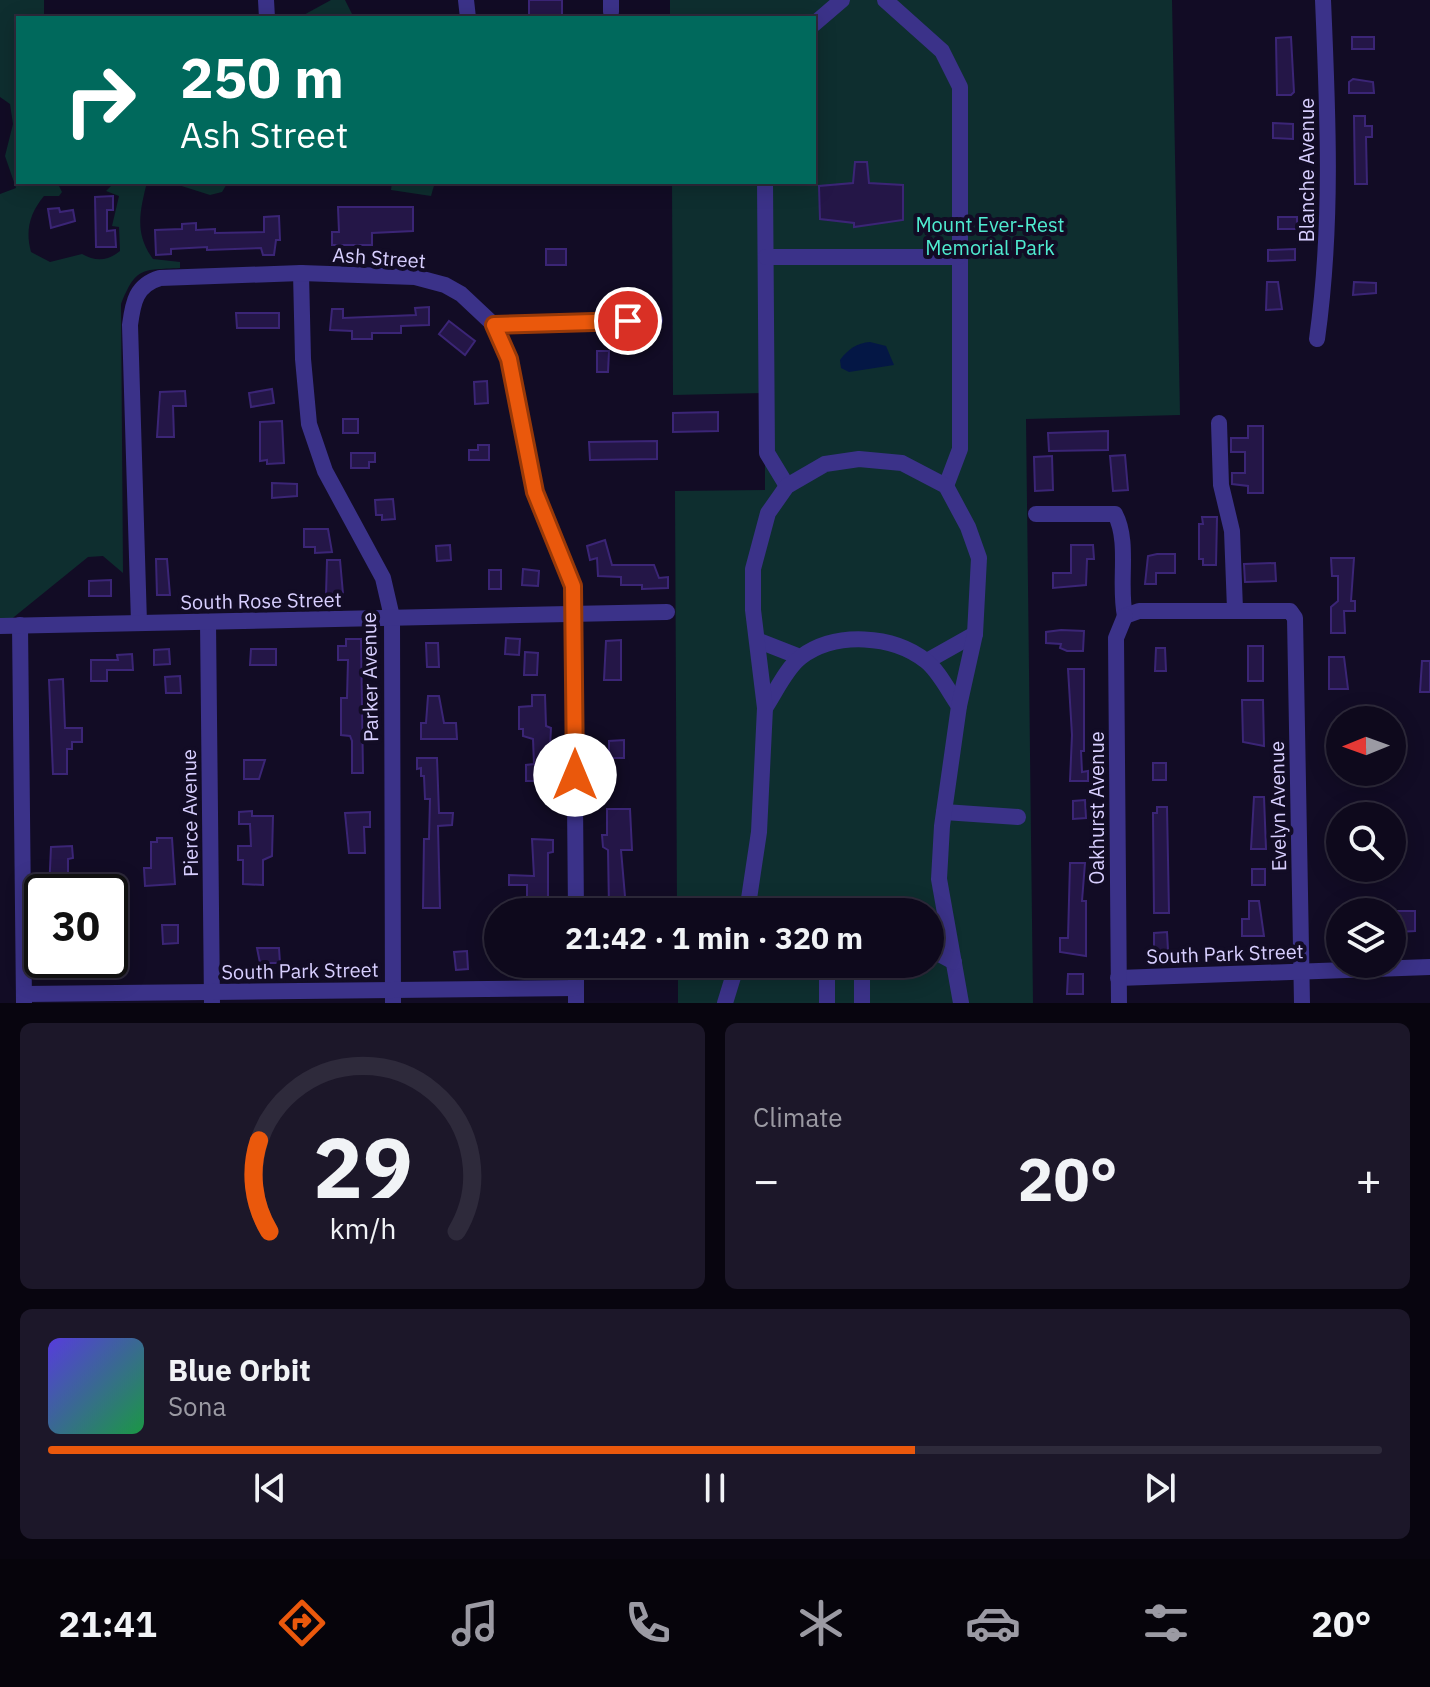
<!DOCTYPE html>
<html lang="en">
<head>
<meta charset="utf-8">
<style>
	body { margin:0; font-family:"IBM Plex Sans",sans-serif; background:#1c1729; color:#f1f3f6; height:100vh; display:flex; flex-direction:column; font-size:30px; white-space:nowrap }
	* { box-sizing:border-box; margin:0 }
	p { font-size:26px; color:#9b9aa3 }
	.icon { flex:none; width:44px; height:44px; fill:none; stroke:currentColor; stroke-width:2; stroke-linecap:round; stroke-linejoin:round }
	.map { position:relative; height:1003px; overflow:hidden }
	.panel { display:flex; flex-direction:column; gap:20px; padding:20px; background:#08050f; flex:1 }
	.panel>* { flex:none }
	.top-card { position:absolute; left:16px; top:16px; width:800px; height:168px; border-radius:0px; box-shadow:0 4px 20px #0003,0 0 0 2px #2e2a3b; background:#00695c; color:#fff; overflow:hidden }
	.needle { width:52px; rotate:269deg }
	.tools { position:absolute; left:1326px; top:706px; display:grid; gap:16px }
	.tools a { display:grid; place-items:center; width:80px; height:80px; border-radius:50%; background:#0e091c; box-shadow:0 4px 20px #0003,0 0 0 2px #2e2a3b; font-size:40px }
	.speed { position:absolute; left:24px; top:874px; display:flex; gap:16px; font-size:40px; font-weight:700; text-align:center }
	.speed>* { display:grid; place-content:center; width:104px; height:104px; border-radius:50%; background:#0e091c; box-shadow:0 4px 20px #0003,0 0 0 2px #2e2a3b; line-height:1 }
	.speed .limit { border:4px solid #111; border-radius:12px; background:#fff; color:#111 }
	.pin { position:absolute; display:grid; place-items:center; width:68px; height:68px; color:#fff; margin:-34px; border:4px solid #fff; border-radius:50%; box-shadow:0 2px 8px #0007 }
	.me { position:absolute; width:88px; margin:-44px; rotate:0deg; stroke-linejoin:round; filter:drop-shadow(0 0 6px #0008) }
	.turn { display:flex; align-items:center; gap:28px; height:168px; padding:0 32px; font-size:36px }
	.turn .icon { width:104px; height:104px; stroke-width:2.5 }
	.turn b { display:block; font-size:56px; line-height:68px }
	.big { font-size:60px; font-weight:700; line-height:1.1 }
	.panel .card { flex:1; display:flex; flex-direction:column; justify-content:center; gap:12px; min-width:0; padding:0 28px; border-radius:12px; background:#1c1729 }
	.panel .dial { align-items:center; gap:0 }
	.dial svg { height:208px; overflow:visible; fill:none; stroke:#2e2a3b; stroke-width:7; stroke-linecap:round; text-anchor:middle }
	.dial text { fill:#f1f3f6; stroke:none }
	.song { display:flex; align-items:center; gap:24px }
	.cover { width:96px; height:96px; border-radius:12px; background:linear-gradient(135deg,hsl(250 70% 55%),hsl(140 70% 35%)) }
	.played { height:8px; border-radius:4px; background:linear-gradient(90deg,#ea580c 65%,#2e2a3b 65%) }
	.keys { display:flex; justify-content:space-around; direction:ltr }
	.heat { display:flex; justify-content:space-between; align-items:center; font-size:44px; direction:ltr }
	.panel .tiles { flex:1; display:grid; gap:20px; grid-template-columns:1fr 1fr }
	.card:last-child { grid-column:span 2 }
	.trip { position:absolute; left:484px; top:898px; width:460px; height:80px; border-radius:40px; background:#0e091c; box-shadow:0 4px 20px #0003,0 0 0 2px #2e2a3b; font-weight:700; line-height:80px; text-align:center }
	.tabs { display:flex; height:128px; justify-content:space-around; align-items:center; background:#06040b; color:#9b9aa3 }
	.tabs .icon { width:56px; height:56px }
	.tabs .current { color:#ea580c }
	.tabs b { font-size:36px; color:#f1f3f6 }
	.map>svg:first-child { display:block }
</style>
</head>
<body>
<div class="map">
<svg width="1430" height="1003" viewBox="0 0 1430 1003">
	<rect width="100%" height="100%" fill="#120c25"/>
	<g fill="#0e2e2f">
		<path d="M0,0H44V18H18V182H57L62,192L59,196H44C30,213 25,230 31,252L50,262L82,254C96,262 108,261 120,251L119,227L112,226L119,196L106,191L115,182H147C140,211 134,233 153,259L180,262V268C141,270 136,267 121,304L123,573L103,556L88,557L9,621H0V194L16,188L5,156L13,124L10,104L0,97Z"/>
		<path d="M331,0H345L354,18L300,17Z"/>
		<path d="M670,0H1172L1180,415L1026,419L1033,1003H678V964H930V912H677L675,491L765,490V393L673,395L672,182H814V18H670Z"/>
		<path d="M169,182H228L222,192L210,195Z"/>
		<path d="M392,182H435L431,196L391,190Z"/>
	</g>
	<path fill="#041745" d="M870,342L886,346L894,365L849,372L841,368L840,360C848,349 857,343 870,342Z"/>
	<g fill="#241647" stroke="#3b2576" stroke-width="2">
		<rect x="529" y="0" width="33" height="18"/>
		<path d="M1291,37L1294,92L1291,95H1277L1276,38Z"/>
		<rect x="1352" y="37" width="22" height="12"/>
		<path d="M1353,79L1373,82L1374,93H1349V82Z"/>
		<path d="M1354,116H1365V126H1372V137H1366L1367,184H1355Z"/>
		<path d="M1273,123L1293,124V139L1273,138Z"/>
		<path d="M855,162H867L869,183L903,185V220L854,227V223L820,219L819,186L853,183Z"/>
		<path d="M113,196V210H107V231L115,230L116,247H96L95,197Z"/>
		<path d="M338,207H413V231L372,233V245H332V232H339Z"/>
		<path d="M59,208L60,212L73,210L75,221L51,228L48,209Z"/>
		<path d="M279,216L280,240H276L274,255H263L261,248L207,250V247L171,249V254L156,255L155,230L182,229V224L196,223V230L215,229V233L264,232V217Z"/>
		<rect x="1278" y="217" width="19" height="12"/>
		<rect x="546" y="249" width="20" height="16"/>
		<path d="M1295,249V260L1268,261V250Z"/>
		<path d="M1267,282H1278L1282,309L1266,310Z"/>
		<path d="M1354,282L1376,283V293L1353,295Z"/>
		<path d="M429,307V325L401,326V333H372V339H352V331L330,330L332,309H343V318L416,315L415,308Z"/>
		<path d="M236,313H279V328H237Z"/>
		<path d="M449,321L475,341L465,355L439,334Z"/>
		<path d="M597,351H609L608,372H597Z"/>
		<path d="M487,381L488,403L475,404L474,382Z"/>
		<path d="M272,389L274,403L251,407L249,393Z"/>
		<path d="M185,391L186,406H173L174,437H157L160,392Z"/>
		<path d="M718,412V431L673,432V413Z"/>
		<rect x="343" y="419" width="15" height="14"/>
		<path d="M282,421L284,463L267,464V460L260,461V422Z"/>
		<path d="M1248,426H1263V493H1248V486L1232,484V473H1245V452H1231V438H1248Z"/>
		<path d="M1108,431V450L1049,451L1048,433Z"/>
		<path d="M657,441V459L590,460L589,442Z"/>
		<path d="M478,445H489V460H469V450H478Z"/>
		<path d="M351,453H375V462H369V468H351Z"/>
		<path d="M1125,455L1128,490L1113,491L1110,456Z"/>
		<path d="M1052,456L1053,490L1035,491L1034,457Z"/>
		<path d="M272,483L297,484V496L272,498Z"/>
		<path d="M393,499L395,519L382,520V515H376L375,500Z"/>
		<path d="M1202,517H1217L1216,565H1203V559H1199V524H1203Z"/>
		<path d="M304,529H328L332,552L315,553V547H304Z"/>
		<path d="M605,540L612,565H654L659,578L668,577V588L642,589V585H621V577L598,576L597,558L590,560L587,546Z"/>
		<path d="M450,545L451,560L437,561L436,546Z"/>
		<path d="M1071,545H1093L1094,559H1087L1086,585L1053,588V573H1071Z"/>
		<path d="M1157,554H1175V573H1156V584H1145L1148,556Z"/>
		<path d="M1331,558H1354L1351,601H1355V611H1344L1345,633H1331V607L1338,601V576H1332Z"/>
		<path d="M156,559H167L170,595H157Z"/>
		<path d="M327,560H340L343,594L326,595Z"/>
		<path d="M1275,563L1276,581L1245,582L1244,564Z"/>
		<path d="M523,569L539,571L538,586L522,585Z"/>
		<rect x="489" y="570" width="12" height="19"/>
		<path d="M111,580V596H89V581Z"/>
		<path d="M1061,630L1084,631L1083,651H1067L1060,648L1061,644L1046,643V632Z"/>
		<path d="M506,638L520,639L519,655L505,654Z"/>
		<path d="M346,639H361L363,773H352V741L350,736L341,735V698H347L348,660H338V646H346Z"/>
		<path d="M621,640V680H604L606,641Z"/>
		<path d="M426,643H438L439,667H427Z"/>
		<rect x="1248" y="646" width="15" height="35"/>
		<path d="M1156,648H1165L1166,671H1155Z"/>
		<path d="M169,649L170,664L154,665V650Z"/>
		<path d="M251,649H276V665H250Z"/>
		<path d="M525,652L538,653L537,675H524Z"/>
		<path d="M132,654L133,670H107V681H91V660H118L117,655Z"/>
		<path d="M1329,657H1344L1348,689H1329Z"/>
		<path d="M1422,661H1430V692H1420Z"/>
		<path d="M1068,669H1084V751H1081L1082,772L1088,771V781H1070L1072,735Z"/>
		<path d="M180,676L181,693H166L165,677Z"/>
		<path d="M63,679L65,728H82V742H72V749H67V774H53L49,680Z"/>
		<path d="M532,695H545L546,726L551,728L549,767H541V781H526V765L534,764L533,739L523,736V729H519V707L532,706Z"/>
		<path d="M428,696H439L444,723H456L457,739H421V723H426Z"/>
		<path d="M1242,700H1263L1264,746L1243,742Z"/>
		<path d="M624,740V758H609V741Z"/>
		<path d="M417,758H437L439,813H453L452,825L438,826L440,908H423L424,839H429L430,799H425L424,776H421V768L417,769Z"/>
		<path d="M244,760H265L259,779H244Z"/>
		<rect x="1153" y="763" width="13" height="17"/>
		<path d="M1254,797H1264L1266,849H1251Z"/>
		<path d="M1085,800L1086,818L1073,819V801Z"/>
		<path d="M1157,807H1167L1169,913H1154L1153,813H1157Z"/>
		<path d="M607,809H630L632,850H621L626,908H609L608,850L603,847L602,835H607Z"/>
		<path d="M252,811V816H273L272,856L263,860V885L243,884V860H238V846H251L250,824H239V812Z"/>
		<path d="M370,812V827H364L365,853H349L345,813Z"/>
		<path d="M157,838H172L175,884L145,886L144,868H151V842H157Z"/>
		<path d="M532,839L553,840V852L548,853V906H527V885H509V875L534,876Z"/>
		<path d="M72,846L73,858L68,859V879L76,878V890L49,891L51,847Z"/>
		<path d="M1070,863H1085L1082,901H1086V956L1060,952V938H1068Z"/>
		<rect x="1252" y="869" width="13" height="16"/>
		<path d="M1249,901H1259L1264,936H1242V919H1249Z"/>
		<path d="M1398,911H1415V931L1398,932Z"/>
		<path d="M162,925H178V943L163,944Z"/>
		<path d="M1167,932L1168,950H1154V933Z"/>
		<path d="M257,948H279L280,963H260Z"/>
		<path d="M467,951L468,969L456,970L454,952Z"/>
		<path d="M51,960H70V974L51,973Z"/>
		<path d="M1068,974H1083V994H1067Z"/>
	</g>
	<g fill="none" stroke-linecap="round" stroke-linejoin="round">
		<g stroke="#3b3289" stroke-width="16">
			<path d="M266,0L267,18"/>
			<path d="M466,0L468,18"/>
			<path d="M611,0V12"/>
			<path d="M885,0L942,51L960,87V449L946,486"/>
			<path d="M814,24L842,0"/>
			<path d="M765,182L767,453L787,486"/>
			<path d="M766,257H958"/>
			<path d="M301,273L303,359L309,424L325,471L383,578L392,617L393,1003"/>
			<path d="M494,325L509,359L535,492L573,586L576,912"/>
			<path d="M1317,339C1333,225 1328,114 1323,0"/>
			<path d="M1219,423L1221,485L1232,531L1235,609"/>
			<path d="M1036,514H1115C1130,542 1118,584 1125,616"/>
			<path d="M1125,616L1139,611H1290L1295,618L1302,1003"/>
			<path d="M208,622L212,1003"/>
			<path d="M139,623L130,325C133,302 136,285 160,278L301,273L415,277L445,285L461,294L494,325L655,320"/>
			<path d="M20,625L24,1003"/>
			<path d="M0,626L667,612"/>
			<path d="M759,641L800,657"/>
			<path d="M927,661L975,634"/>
			<path d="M765,708C775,693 787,667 801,657C836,631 893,635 926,661C939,671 949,692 959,706"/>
			<path d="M944,812L1018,817"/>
			<path d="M747,912L759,832L765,708L753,610V569L768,513L787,486L825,464L859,459L902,463L946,486L968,527L979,558L975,634L959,706L942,826L939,879L961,1003"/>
			<path d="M930,949L954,962"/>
			<path d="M576,964V1003"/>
			<path d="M827,964V1003"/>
			<path d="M862,964V1003"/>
			<path d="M1118,978L1430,967"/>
			<path d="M24,994L576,988"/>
			<path d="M725,1003L737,964"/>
			<path d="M1119,1003L1116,638L1125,616"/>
		</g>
	</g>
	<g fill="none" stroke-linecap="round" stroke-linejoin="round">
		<g stroke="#983908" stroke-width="20">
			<path id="route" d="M575,775L573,586L535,492L509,359L494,325L628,321"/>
		</g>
		<use href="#route" stroke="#ea580c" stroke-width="14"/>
	</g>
	<g text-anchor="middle" stroke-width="8" stroke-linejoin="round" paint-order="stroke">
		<g font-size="20" fill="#d8cfff" stroke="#120c25">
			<text transform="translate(1307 170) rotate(-90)" y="7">Blanche Avenue</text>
			<text transform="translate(379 258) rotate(4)" y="7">Ash Street</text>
			<text transform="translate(261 601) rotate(-1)" y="7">South Rose Street</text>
			<text transform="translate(370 677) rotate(-91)" y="7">Parker Avenue</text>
			<text transform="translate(1278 806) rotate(-91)" y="7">Evelyn Avenue</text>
			<text transform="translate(1097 808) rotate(-90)" y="7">Oakhurst Avenue</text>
			<text transform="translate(190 813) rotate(-91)" y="7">Pierce Avenue</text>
			<text transform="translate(1225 954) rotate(-2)" y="7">South Park Street</text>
			<text transform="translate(300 971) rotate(-1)" y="7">South Park Street</text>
		</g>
		<g font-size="20" fill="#4fecd0" stroke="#120c25">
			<text x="990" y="232">Mount Ever-Rest<tspan x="990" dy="23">Memorial Park</tspan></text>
		</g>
	</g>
</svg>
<div class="tools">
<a><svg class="needle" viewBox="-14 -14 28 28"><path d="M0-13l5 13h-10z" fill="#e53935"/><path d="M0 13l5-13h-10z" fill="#9b9aa3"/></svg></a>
<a><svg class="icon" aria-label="search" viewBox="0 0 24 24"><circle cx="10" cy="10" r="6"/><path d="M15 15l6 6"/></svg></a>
<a><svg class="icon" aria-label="layers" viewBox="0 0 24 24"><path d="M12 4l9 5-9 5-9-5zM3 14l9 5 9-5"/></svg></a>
</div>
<div class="speed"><div class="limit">30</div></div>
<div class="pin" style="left:628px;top:321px;background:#d93025"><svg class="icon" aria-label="arrive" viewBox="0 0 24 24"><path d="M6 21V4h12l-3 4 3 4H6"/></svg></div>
<svg class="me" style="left:575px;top:775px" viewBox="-20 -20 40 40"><circle r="19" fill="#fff"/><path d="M0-13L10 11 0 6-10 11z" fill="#ea580c"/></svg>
<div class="trip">21:42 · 1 min · 320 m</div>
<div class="top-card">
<div class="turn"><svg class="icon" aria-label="right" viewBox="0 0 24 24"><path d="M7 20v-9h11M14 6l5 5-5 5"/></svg><div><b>250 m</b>Ash Street</div></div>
</div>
</div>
<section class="panel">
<div class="tiles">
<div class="card dial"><svg viewBox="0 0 100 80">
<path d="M14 69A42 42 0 1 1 86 69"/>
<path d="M14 69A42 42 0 0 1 10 34" stroke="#ea580c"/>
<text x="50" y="56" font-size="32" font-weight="700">29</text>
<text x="50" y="72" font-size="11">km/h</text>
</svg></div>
<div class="card"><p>Climate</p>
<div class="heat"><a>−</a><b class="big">20°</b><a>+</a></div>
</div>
<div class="card">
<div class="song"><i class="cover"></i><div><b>Blue Orbit</b><p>Sona</p></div></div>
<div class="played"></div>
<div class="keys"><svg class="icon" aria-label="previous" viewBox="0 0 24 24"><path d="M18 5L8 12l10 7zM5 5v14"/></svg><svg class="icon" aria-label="pause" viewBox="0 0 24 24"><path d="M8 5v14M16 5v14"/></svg><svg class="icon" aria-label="next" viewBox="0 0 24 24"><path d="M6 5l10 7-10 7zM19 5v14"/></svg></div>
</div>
</div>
</section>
<nav class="tabs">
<b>21:41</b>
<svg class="icon current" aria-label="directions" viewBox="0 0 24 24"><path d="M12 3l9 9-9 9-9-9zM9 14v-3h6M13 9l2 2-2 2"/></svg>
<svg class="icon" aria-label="music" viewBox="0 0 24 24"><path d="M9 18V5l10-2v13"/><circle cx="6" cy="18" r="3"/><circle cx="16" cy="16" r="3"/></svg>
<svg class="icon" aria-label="phone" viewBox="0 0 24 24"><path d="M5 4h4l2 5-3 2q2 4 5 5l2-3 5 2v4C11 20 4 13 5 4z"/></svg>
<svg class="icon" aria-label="climate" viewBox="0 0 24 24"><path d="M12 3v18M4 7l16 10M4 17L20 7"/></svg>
<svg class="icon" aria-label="car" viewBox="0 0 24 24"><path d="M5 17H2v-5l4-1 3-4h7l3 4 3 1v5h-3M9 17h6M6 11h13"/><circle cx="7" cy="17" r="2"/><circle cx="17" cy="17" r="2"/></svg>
<svg class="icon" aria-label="filters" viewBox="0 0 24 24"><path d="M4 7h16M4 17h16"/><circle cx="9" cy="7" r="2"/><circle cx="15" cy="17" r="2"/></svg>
<b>20°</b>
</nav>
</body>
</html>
